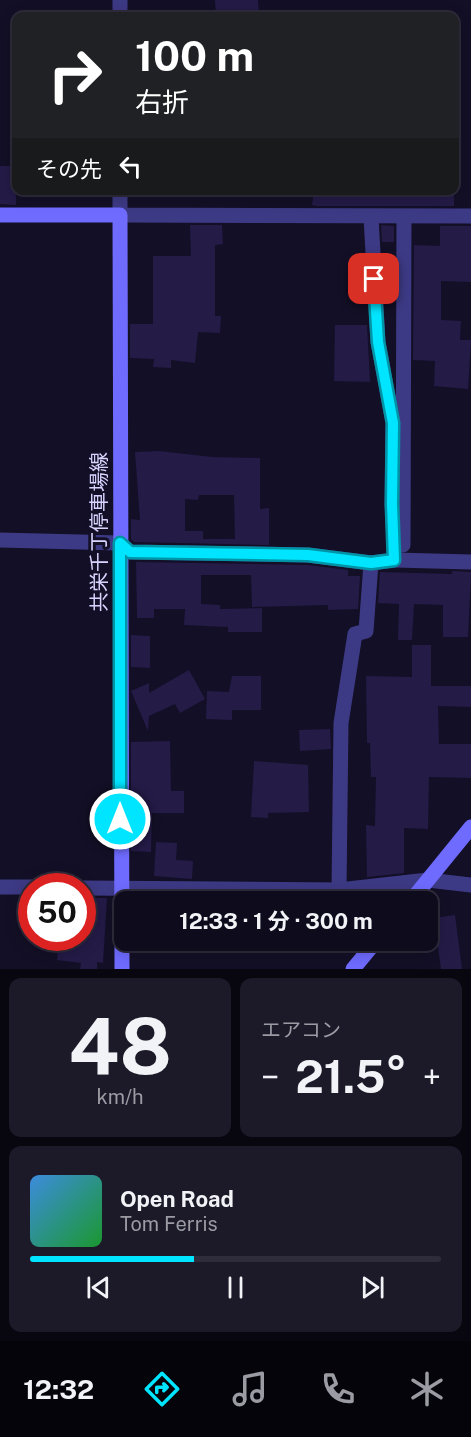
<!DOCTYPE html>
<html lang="ja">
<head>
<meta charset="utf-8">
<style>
	body { margin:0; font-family:"Public Sans","Noto Sans JP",sans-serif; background:#1c1929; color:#f1f3f6; height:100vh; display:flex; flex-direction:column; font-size:22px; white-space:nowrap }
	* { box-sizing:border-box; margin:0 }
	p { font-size:20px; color:#9b9ba3 }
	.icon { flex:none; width:33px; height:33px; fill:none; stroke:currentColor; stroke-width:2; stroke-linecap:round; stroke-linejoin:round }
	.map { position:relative; height:969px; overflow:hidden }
	.side { display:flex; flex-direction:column; gap:9px; padding:9px; background:#08060f; flex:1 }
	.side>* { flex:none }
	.guide { position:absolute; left:12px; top:12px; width:447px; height:183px; border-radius:12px; box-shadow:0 3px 15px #0003,0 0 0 2px #2e2b3b; background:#202124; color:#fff; overflow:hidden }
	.speed { position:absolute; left:18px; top:873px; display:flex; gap:12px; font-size:30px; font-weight:700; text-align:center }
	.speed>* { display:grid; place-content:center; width:78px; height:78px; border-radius:50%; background:#0e0b1c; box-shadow:0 3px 15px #0003,0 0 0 2px #2e2b3b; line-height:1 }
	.speed .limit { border:9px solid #d22; background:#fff; color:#111 }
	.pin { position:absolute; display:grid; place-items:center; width:51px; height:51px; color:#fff; margin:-26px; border-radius:12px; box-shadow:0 3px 9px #0006 }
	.me { position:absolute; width:66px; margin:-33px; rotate:0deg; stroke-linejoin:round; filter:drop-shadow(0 0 4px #0008) }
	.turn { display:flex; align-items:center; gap:21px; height:126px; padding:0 24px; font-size:27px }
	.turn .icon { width:78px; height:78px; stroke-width:2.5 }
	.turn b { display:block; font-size:42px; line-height:51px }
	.then { display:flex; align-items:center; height:57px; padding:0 24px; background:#0003; gap:12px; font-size:22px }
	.big { font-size:45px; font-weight:700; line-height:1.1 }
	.side .card { flex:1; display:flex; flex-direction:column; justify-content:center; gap:9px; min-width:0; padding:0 21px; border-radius:12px; background:#1c1929 }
	.side .dial { align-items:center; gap:0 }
	.dial b { font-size:78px; line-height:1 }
	.song { display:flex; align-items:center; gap:18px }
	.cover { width:72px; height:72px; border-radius:9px; background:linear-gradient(135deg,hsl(210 70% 55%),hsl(130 70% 35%)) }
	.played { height:6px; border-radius:3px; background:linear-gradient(90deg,#00e5ff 40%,#2e2b3b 40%) }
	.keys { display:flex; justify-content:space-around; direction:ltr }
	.heat { display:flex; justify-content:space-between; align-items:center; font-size:33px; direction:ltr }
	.side .tiles { flex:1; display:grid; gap:9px; grid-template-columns:1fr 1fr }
	.card:last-child { grid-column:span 2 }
	.trip { position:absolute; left:114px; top:891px; width:324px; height:60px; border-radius:12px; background:#0e0b1c; box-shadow:0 3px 15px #0003,0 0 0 2px #2e2b3b; font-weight:700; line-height:60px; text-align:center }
	.menu { display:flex; height:96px; justify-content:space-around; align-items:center; background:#06040b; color:#9b9ba3 }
	.menu .icon { width:42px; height:42px }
	.menu .on { color:#00e5ff }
	.menu b { font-size:27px; color:#f1f3f6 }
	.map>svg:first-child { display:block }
</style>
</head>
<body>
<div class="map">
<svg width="471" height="969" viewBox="0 0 471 969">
	<rect width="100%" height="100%" fill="#130f26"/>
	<g fill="#241b47" fill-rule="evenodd">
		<path d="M215,0H258L259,16H216Z"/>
		<path d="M0,166H16V205L0,204Z"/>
		<path d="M314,190H454V206H317L312,205Z"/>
		<path d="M190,225H222L223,244L215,245V316H221L220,333L198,332L195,363L171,360V368L153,367L154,359L130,358V324H153V256H191Z"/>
		<path d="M381,225L394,226V242H382Z"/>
		<path d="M440,226H471V282L441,281V320L461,321L460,340H471L468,389L434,386L435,361L413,360L414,245L440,246Z"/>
		<path d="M335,325H367L370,382L334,381Z"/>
		<path d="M159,451L212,457L260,458V509L269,508V545L134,542L131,539V519L140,520L135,452ZM199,495H234L235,539H203V531H185V499L198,500Z"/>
		<path d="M136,562L307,565L348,570V576H360L358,609L328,610V605L252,607L251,575H201V604L220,605V609L262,608V632H228V627L184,625L185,609H154V618H137Z"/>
		<path d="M452,571L471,572L468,637H443V605L414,604L412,640H398L399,604L378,603L380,572L452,574Z"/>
		<path d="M131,635L150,636V668L131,667Z"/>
		<path d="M412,645H431V686H471V707L438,706L439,744H471V778L429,777L428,829L404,828V873L367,877L366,825L375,826L376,777H371L370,743H367L366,676L412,677Z"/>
		<path d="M189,670L205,699L180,713L175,704L149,716L148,731L131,691L149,683V693Z"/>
		<path d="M232,676H261V710H232V720L206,719L207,691L229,692Z"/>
		<path d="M330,729L331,749L300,751L299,730Z"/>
		<path d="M170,741L171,791H184V813H152L151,852L131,851V742Z"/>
		<path d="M254,761L308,765L309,812L268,813V818L251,817Z"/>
		<path d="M156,842L177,843L176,860L193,861L192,879L154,876Z"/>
		<path d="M82,898H107L103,963L97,962V969H80L81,963L57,960L59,938H82Z"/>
		<path d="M455,915L462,969H441L434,918Z"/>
	</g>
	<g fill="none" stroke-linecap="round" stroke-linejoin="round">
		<g stroke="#3d3a85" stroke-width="15">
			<path d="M120,16V0"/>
			<path d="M120,190V215L471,216"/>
			<path d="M371,217L378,342L393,423L392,504L395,560L471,562"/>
			<path d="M0,540L120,543L130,552L308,555L371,563L395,560"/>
			<path d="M403,545L404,217"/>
			<path d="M0,887H32"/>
			<path d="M82,888L339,890L428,880L471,885"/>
			<path d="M339,890L341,723L355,634L366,631L371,563"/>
		</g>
		<g stroke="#6f6bff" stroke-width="15">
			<path d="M0,215H120L122,969"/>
			<path d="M410,902L471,827"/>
			<path d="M353,969L377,940"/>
		</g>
	</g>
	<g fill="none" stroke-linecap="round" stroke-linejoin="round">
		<g stroke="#0095a6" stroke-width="15">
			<path id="route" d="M120,819V543L130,552L308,555L371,563L394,560L392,504L393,423L378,342L374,279"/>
		</g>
		<use href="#route" stroke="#00e5ff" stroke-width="10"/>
	</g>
	<g text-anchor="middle" stroke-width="6" stroke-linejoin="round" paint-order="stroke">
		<g font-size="20" fill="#d9d4ff" stroke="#130f26">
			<text transform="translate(99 532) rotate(-90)" y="7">共栄千丁停車場線</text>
		</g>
	</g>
</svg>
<div class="speed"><div class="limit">50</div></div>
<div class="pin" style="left:374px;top:279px;background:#d93025"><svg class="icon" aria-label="arrive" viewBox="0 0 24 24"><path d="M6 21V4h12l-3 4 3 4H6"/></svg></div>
<svg class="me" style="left:120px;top:819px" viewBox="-20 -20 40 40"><circle r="17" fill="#00e5ff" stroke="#fff" stroke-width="3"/><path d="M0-11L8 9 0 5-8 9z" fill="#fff"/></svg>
<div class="trip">12:33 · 1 分 · 300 m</div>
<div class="guide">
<div class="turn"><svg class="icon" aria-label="right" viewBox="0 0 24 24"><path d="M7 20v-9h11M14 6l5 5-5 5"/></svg><div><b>100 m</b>右折</div></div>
<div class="then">その先<svg class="icon" aria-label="left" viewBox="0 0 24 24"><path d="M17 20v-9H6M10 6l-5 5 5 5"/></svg></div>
</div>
</div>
<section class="side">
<div class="tiles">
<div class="card dial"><b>48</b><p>km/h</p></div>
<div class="card"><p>エアコン</p>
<div class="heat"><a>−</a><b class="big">21.5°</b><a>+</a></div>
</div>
<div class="card">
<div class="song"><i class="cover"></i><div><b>Open Road</b><p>Tom Ferris</p></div></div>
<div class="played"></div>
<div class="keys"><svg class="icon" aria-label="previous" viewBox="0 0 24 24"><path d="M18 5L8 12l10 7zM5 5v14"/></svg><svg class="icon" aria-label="pause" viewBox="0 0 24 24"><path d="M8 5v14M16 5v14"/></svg><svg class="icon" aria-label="next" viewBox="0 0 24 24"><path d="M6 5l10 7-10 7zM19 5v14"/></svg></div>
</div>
</div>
</section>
<nav class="menu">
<b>12:32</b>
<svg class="icon on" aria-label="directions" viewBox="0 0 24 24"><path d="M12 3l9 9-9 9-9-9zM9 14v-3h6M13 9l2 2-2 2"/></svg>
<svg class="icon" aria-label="music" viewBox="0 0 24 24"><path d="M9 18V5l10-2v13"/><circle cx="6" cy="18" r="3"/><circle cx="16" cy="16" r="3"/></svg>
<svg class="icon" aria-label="phone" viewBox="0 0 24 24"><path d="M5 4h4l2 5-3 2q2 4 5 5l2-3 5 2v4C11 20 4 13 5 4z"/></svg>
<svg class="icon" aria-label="climate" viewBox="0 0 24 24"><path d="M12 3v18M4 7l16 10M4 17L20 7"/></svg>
</nav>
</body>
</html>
